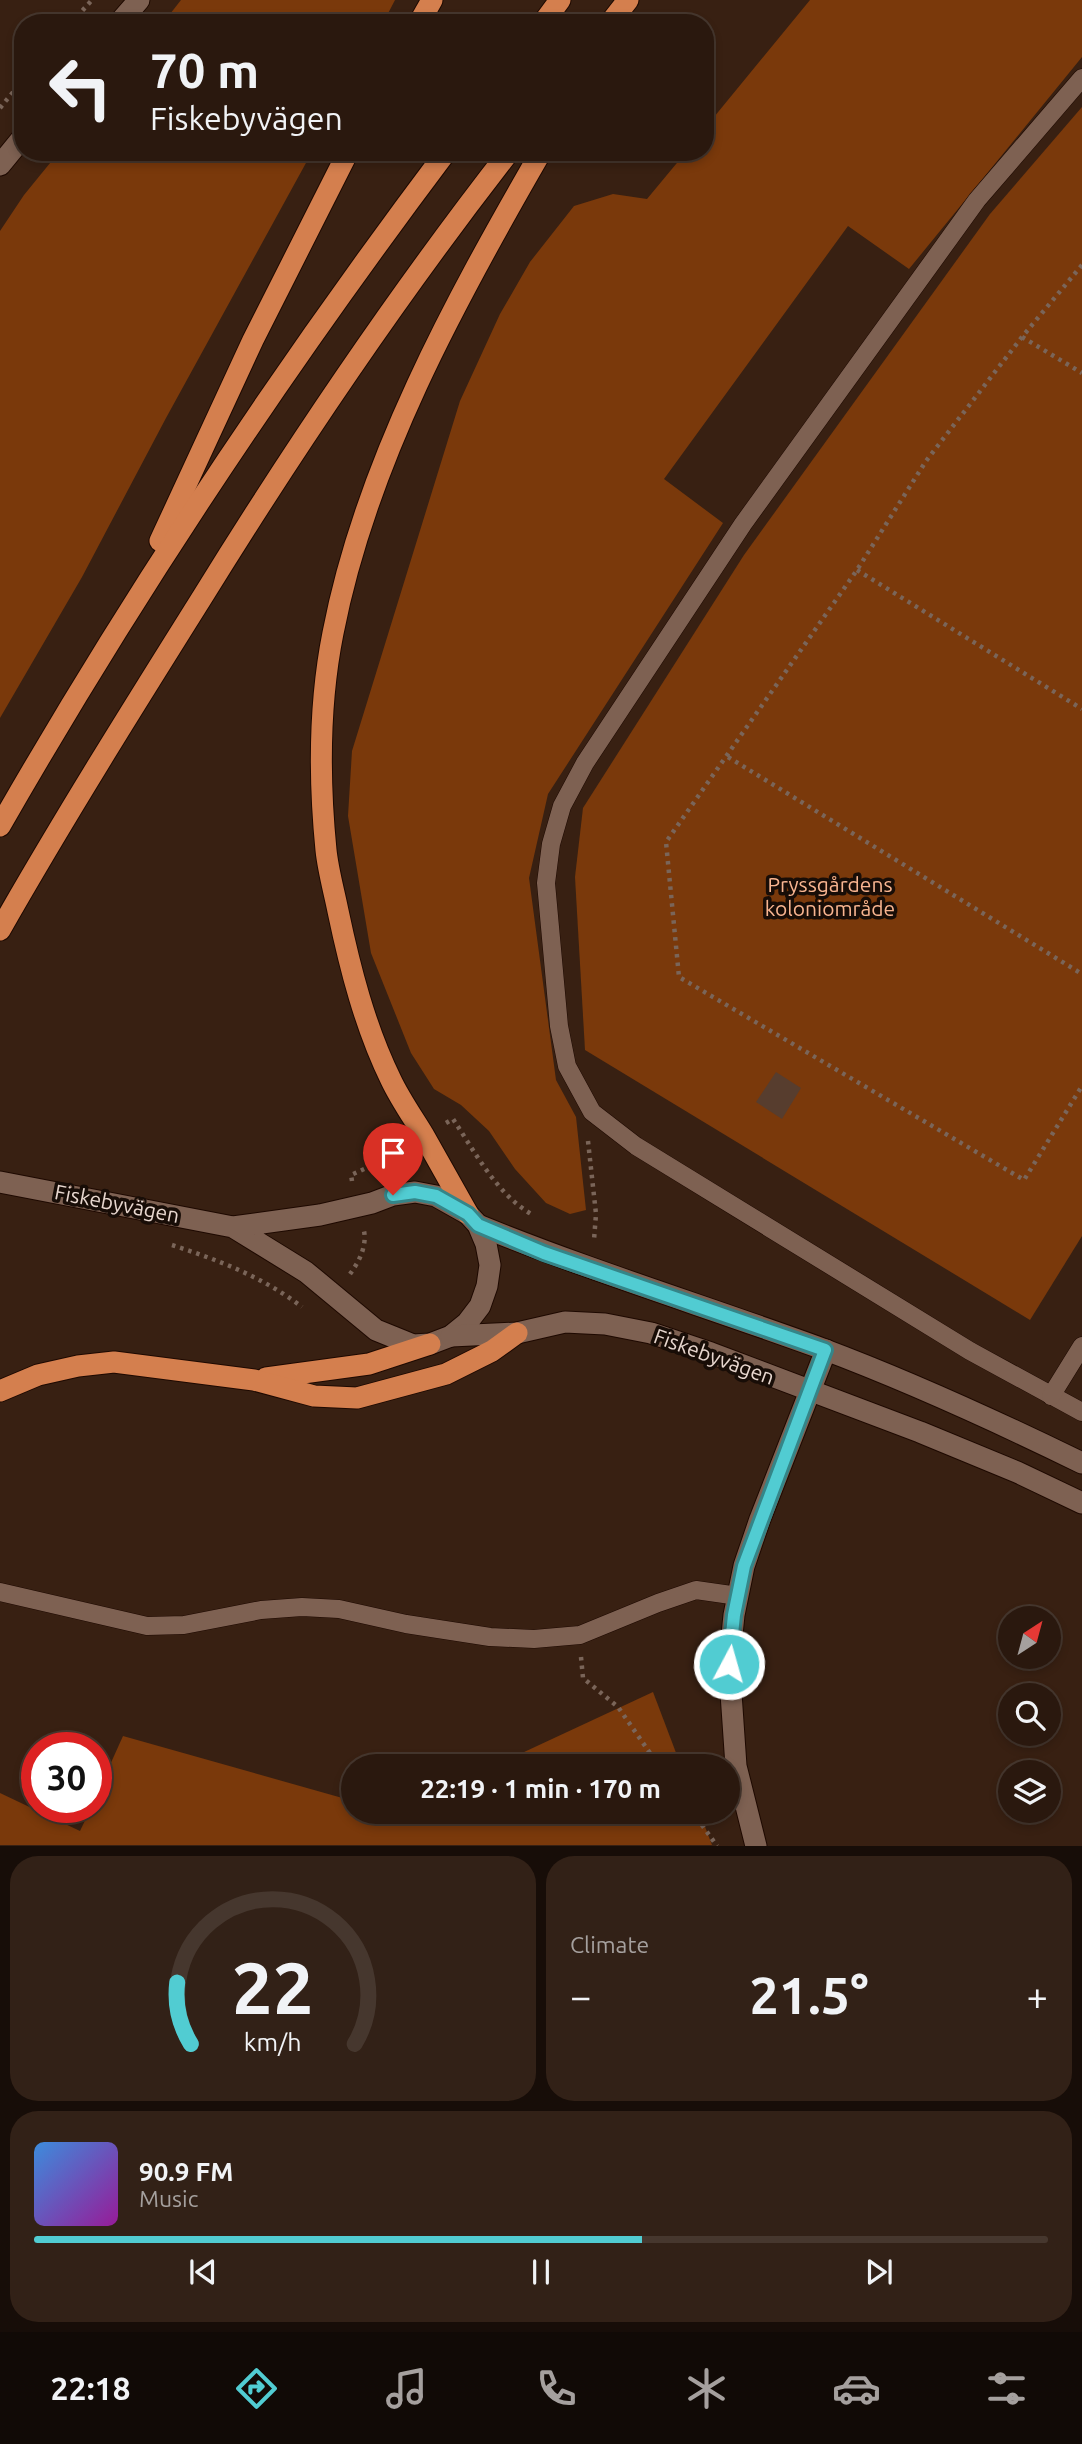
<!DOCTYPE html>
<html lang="en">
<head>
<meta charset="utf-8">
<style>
	body { margin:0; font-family:Ubuntu,sans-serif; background:#322117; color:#f1f3f6; height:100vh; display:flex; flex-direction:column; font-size:26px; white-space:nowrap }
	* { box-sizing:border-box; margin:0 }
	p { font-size:23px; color:#a5a09e }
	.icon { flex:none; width:38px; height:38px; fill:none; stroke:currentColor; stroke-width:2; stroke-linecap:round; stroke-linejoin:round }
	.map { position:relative; height:1846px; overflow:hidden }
	.sheet { display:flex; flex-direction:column; gap:10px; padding:10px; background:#170d08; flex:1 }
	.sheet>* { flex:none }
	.banner { position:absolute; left:14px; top:14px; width:700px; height:147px; border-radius:28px; box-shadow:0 4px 10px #0003,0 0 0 2px #46372e; background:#2a180e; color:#f1f3f6; overflow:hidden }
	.needle { width:46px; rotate:36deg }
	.buttons { position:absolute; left:998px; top:1606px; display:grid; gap:14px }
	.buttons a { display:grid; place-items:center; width:63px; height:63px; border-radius:50%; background:#2a180e; box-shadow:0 4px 10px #0003,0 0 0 2px #46372e; font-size:35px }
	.speed { position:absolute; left:21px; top:1732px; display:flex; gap:14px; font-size:35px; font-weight:700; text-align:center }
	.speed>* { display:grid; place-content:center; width:91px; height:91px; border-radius:50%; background:#2a180e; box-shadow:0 4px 10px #0003,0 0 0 2px #46372e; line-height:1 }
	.speed .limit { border:10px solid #d22; background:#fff; color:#111 }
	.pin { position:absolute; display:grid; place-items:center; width:60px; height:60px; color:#fff; margin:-72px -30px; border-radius:50% 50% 50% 0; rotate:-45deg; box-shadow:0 0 7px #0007 }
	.pin .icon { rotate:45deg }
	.me { position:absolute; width:77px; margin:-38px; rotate:6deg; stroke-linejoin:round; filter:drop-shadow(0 0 5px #0008) }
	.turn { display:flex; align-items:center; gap:24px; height:147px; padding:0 21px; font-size:32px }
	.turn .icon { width:91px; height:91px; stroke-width:2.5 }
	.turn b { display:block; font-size:49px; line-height:60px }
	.big { font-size:52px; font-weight:700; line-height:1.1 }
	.sheet .card { flex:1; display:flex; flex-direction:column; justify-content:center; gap:10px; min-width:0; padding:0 24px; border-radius:28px; background:#322117 }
	.sheet .dial { align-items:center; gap:0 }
	.dial svg { height:182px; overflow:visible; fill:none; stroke:#46372e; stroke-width:7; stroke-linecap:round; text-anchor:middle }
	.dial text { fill:#f1f3f6; stroke:none }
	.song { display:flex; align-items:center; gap:21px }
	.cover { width:84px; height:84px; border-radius:10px; background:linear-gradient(135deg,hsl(210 70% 55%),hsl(300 70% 35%)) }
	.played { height:7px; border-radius:4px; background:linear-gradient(90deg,#51ccd2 60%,#46372e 60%) }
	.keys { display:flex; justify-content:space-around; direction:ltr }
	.heat { display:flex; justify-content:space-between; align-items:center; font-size:38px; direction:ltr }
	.sheet .tiles { flex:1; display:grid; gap:10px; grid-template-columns:1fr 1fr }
	.card:last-child { grid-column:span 2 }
	.trip { position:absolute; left:341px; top:1754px; width:399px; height:70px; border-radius:35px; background:#2a180e; box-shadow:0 4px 10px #0003,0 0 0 2px #46372e; font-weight:700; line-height:70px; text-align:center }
	.tabs { display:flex; height:112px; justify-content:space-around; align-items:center; background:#110a06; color:#a5a09e }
	.tabs .icon { width:49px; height:49px }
	.tabs .on { color:#51ccd2 }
	.tabs b { font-size:32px; color:#f1f3f6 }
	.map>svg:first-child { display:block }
</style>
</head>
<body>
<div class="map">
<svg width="1082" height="1846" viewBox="0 0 1082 1846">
	<rect width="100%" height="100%" fill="#382012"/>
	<g fill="#7a390b">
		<path d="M181,0H395L383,23H163Z"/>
		<path d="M810,0H1082V57L909,269L848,226L664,479L723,523L548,794L529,878L556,1080L576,1117L586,1210L570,1214L546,1203L515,1169L489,1131L461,1105L434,1089L411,1053L371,953L348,816L352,751L460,401L500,314L530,262L574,206L613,194L647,199L686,152H705V128Z"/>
		<path d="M1082,107V1236L1030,1320L585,1050L575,877L583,808L744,555L990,214Z"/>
		<path d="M59,152H312L166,418L82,577L0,718V231L24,195Z"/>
		<path d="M653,1692L681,1766H494Z"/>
		<path d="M123,1736L353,1801L354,1811H699L712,1845H0V1793L80,1831L91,1808H96V1796Z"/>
	</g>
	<path fill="#573d2e" d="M776,1072L801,1088L782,1119L756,1102Z"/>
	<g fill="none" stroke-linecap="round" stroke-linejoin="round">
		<g stroke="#1e0900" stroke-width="19">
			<g id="lane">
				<path d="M1082,78L977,200L743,524L585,763L562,806L551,844L546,883L559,1026L567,1066L592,1112L636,1146L970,1351L1082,1412"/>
				<path d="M1051,1396L1082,1346"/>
				<path d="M0,1592L147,1626L184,1625L261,1610L302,1607L339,1609L406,1624L490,1637L534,1639L580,1635L658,1603L696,1590L738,1596"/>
			</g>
		</g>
		<g stroke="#1e0900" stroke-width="23">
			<path id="street" d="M756,1846L736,1766L729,1664L734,1615L744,1566L760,1519L826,1350"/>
		</g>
		<g stroke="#1e0900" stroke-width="23">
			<g id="secondary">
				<path d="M119,23L139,0"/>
				<path d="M0,165L23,137"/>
				<path d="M0,1182L233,1227L306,1272L376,1330L413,1345L430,1344L451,1336L467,1323L480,1306L487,1286L490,1265L486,1244L478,1225L468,1214L436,1196L415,1192L393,1195L372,1203L320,1215L233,1227"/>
				<path d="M478,1225C591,1271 708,1307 823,1349C911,1382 998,1422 1082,1463"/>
				<path d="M451,1336L517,1333L565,1322L605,1324L651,1333L711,1353L920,1432L1017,1472L1082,1503"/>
			</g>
		</g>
		<g stroke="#1e0900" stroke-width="23">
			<g id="highway">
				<path d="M419,23L432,0"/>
				<path d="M543,23L560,0"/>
				<path d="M610,23L628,0"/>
				<path d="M160,541L253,340L348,152"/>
				<path d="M0,826C133,594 285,366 446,152"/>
				<path d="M0,930C65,816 134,706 203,596C297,444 399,293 509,152"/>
				<path d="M468,1214C453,1187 438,1161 423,1134C412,1116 400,1099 391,1080C365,1027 350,968 338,911C334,891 328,870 326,850C319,779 319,703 333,633C366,463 455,301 541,152"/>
				<path d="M266,1378L369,1364L430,1344"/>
				<path d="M0,1391L38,1375L78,1366L114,1362L254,1380L314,1396L357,1398L446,1374L492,1351L517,1333"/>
			</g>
		</g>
		<g stroke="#7a6559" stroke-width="4.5" stroke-dasharray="3.5 5" stroke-linecap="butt">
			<path d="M71,23L92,0"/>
			<path d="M0,108L23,80"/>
			<path d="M1082,265L1022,337L926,461L857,570L666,842L679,977L1024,1180L1082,1086"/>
			<path d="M1022,337L1082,373"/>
			<path d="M857,570L1082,709"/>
			<path d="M728,757L1082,974"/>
			<path d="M446,1123L453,1119C475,1152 497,1195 533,1215"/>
			<path d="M588,1141L596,1214L594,1240"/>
			<path d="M352,1181L351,1175L404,1151"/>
			<path d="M172,1245C218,1260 263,1277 302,1307"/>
			<path d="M350,1274C359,1262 367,1246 364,1231"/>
			<path d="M581,1657L583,1678L618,1707L659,1766"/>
			<path d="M692,1811L717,1846"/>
		</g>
		<use href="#lane" stroke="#7e6152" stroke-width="18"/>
		<use href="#street" stroke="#7e6152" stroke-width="21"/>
		<use href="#secondary" stroke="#7e6152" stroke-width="21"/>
		<use href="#highway" stroke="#d47f4e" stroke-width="21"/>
	</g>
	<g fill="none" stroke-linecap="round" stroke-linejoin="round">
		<g stroke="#358588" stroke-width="18">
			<path id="route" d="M393,1195L415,1192L436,1196L468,1214L478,1225L544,1253L825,1350L744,1566L734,1615L729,1664"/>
		</g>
		<use href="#route" stroke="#51ccd2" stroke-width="12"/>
	</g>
	<g text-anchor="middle" stroke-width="7" stroke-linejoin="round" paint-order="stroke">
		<g font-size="21" fill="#f9b590" stroke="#180d07">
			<text x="830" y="892">Pryssgårdens<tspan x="830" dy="24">koloniområde</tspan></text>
		</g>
		<g font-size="21" fill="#e8d7cf" stroke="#180d07">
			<text transform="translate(117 1204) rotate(11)" y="7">Fiskebyvägen</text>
			<text transform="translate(714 1357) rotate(20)" y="7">Fiskebyvägen</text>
		</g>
	</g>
</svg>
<div class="buttons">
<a><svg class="needle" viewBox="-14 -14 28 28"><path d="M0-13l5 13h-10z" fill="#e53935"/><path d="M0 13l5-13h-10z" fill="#a5a09e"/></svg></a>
<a><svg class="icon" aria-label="search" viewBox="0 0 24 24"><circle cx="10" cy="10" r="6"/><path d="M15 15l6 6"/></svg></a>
<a><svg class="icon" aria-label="layers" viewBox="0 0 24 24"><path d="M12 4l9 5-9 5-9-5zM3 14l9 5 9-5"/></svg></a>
</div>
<div class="speed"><div class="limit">30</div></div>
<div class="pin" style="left:393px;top:1195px;background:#d93025"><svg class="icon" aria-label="arrive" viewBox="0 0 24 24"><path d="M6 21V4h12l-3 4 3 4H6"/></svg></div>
<svg class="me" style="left:729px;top:1664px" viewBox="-20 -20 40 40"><circle r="17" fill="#51ccd2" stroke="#fff" stroke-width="3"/><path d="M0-11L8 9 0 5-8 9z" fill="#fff"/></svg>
<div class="trip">22:19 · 1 min · 170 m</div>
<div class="banner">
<div class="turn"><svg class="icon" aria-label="left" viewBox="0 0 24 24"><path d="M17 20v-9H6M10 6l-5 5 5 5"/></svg><div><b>70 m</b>Fiskebyvägen</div></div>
</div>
</div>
<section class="sheet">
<div class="tiles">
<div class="card dial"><svg viewBox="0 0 100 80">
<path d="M14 69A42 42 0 1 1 86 69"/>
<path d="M14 69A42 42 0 0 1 8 42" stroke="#51ccd2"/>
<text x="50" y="56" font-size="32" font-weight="700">22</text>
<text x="50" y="72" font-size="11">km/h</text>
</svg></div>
<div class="card"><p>Climate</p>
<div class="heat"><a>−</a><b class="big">21.5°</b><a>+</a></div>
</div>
<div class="card">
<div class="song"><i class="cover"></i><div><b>90.9 FM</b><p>Music</p></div></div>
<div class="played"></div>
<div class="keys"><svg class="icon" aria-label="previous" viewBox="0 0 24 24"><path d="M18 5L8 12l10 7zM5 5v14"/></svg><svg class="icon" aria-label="pause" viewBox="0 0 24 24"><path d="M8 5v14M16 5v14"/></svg><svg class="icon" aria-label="next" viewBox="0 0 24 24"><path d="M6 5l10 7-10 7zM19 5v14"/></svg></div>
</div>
</div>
</section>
<nav class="tabs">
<b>22:18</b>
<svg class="icon on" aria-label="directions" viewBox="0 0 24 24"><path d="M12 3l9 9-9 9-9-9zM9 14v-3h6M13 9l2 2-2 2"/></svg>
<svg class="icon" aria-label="music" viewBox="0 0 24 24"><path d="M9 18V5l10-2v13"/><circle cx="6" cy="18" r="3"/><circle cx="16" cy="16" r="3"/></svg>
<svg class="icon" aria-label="phone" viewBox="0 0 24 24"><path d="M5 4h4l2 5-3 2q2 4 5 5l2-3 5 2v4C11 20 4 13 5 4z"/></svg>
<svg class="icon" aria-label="climate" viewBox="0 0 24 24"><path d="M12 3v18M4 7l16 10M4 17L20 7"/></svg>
<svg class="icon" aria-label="car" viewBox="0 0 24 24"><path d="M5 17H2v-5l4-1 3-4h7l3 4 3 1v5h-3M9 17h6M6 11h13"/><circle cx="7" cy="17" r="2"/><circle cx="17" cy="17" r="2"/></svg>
<svg class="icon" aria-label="filters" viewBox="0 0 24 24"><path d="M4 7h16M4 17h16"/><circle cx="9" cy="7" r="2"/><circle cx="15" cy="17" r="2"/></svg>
</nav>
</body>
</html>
